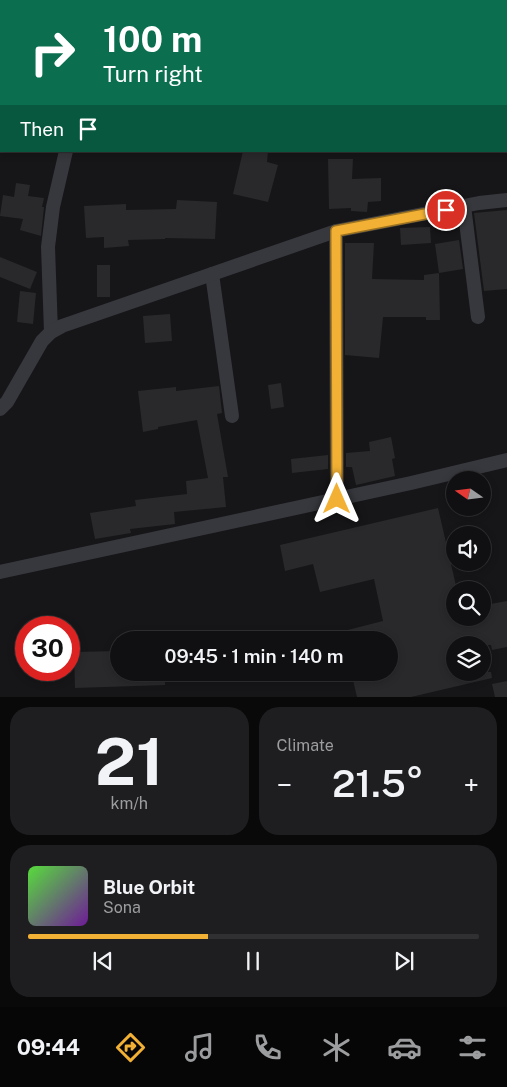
<!DOCTYPE html>
<html lang="en">
<head>
<meta charset="utf-8">
<style>
	body { margin:0; font-family:"Public Sans",sans-serif; background:#1e1e20; color:#f1f3f6; height:100vh; display:flex; flex-direction:column; font-size:19px; white-space:nowrap }
	* { box-sizing:border-box; margin:0 }
	p { font-size:16px; color:#9c9d9f }
	.icon { flex:none; width:28px; height:28px; fill:none; stroke:currentColor; stroke-width:2; stroke-linecap:round; stroke-linejoin:round }
	.map { position:relative; height:697px; overflow:hidden }
	.sheet { display:flex; flex-direction:column; gap:10px; padding:10px; background:#09090a; flex:1 }
	.sheet>* { flex:none }
	.top-card { position:absolute; left:0px; top:0px; width:508px; height:152px; box-shadow:0 2px 8px #0003,0 0 0 1px #303032; background:#0b6e4f; color:#fff; overflow:hidden }
	.needle { width:32px; rotate:284deg }
	.controls { position:absolute; left:446px; top:471px; display:grid; gap:10px }
	.controls a { display:grid; place-items:center; width:45px; height:45px; border-radius:50%; background:#101012; box-shadow:0 2px 8px #0003,0 0 0 1px #303032; font-size:25px }
	.speed { position:absolute; left:15px; top:616px; display:flex; gap:10px; font-size:25px; font-weight:700; text-align:center }
	.speed>* { display:grid; place-content:center; width:65px; height:65px; border-radius:50%; background:#101012; box-shadow:0 2px 8px #0003,0 0 0 1px #303032; line-height:1 }
	.speed .limit { border:8px solid #d22; background:#fff; color:#111 }
	.pin { position:absolute; display:grid; place-items:center; width:42px; height:42px; color:#fff; margin:-21px; border:2px solid #fff; border-radius:50%; box-shadow:0 1px 5px #0007 }
	.me { position:absolute; width:55px; margin:-28px; rotate:0deg; stroke-linejoin:round; filter:drop-shadow(0 0 4px #0008) }
	.turn { display:flex; align-items:center; gap:18px; height:105px; padding:0 20px; font-size:22px }
	.turn .icon { width:65px; height:65px; stroke-width:2.5 }
	.turn b { display:block; font-size:35px; line-height:42px }
	.then { display:flex; align-items:center; height:48px; padding:0 20px; background:#0003; gap:10px; font-size:19px }
	.big { font-size:38px; font-weight:600; line-height:1.1 }
	.sheet .widget { flex:1; display:flex; flex-direction:column; justify-content:center; gap:8px; min-width:0; padding:0 18px; border-radius:20px; background:#1e1e20 }
	.sheet .dial { align-items:center; gap:0 }
	.dial b { font-size:65px; line-height:1 }
	.song { display:flex; align-items:center; gap:15px }
	.cover { width:60px; height:60px; border-radius:8px; background:linear-gradient(135deg,hsl(110 70% 55%),hsl(280 70% 35%)) }
	.played { height:5px; border-radius:2px; background:linear-gradient(90deg,#f2b134 40%,#303032 40%) }
	.keys { display:flex; justify-content:space-around; direction:ltr }
	.heat { display:flex; justify-content:space-between; align-items:center; font-size:28px; direction:ltr }
	.sheet .tiles { flex:1; display:grid; gap:10px; grid-template-columns:1fr 1fr }
	.widget:last-child { grid-column:span 2 }
	.trip { position:absolute; left:110px; top:631px; width:288px; height:50px; border-radius:25px; background:#101012; box-shadow:0 2px 8px #0003,0 0 0 1px #303032; font-weight:600; line-height:50px; text-align:center }
	.menu { display:flex; height:80px; justify-content:space-around; align-items:center; background:#060607; color:#9c9d9f }
	.menu .icon { width:35px; height:35px }
	.menu .current { color:#f2b134 }
	.menu b { font-size:22px; color:#f1f3f6 }
	.map>svg:first-child { display:block }
</style>
</head>
<body>
<div class="map">
<svg width="507" height="697" viewBox="0 0 507 697">
	<rect width="100%" height="100%" fill="#161618"/>
	<g fill="#29292c">
		<path d="M243,151H268L267,162L278,165L268,202L233,194Z"/>
		<path d="M328,159H353L352,179L381,178V201L368,202L367,212L351,211V208L329,209Z"/>
		<path d="M16,183L30,185L28,196L44,198L42,207H44L41,236L20,230L23,219L0,216L3,195L14,197Z"/>
		<path d="M177,200L217,202L215,239L165,238V239L128,240L129,246L104,248V237L86,238L84,206L126,204V210L176,209Z"/>
		<path d="M507,210V289L484,291L474,213Z"/>
		<path d="M430,227L431,243L401,245L400,228Z"/>
		<path d="M459,240L463,269L439,273L435,244Z"/>
		<path d="M345,243H374L372,279L424,280V275L439,273L440,320H426V317H383L379,358L345,355Z"/>
		<path d="M0,257L37,272L30,289L0,277Z"/>
		<rect x="97" y="265" width="13" height="32"/>
		<path d="M20,291L36,293L33,324L17,322Z"/>
		<path d="M170,314L172,341L145,343L143,316Z"/>
		<path d="M281,383L284,407L271,409L268,385Z"/>
		<path d="M219,386L222,413L217,414L228,477H223L226,507L174,512L175,524L130,529L131,533L95,539L90,513L136,506L135,500L187,494L186,481L208,478L197,420L158,427V429L143,432L138,391L176,387V391Z"/>
		<path d="M391,437L395,458L392,459L395,476L356,485L352,467H346V453L370,451L369,442Z"/>
		<path d="M328,455V469L292,473L291,459Z"/>
		<path d="M438,508L457,590H455V618H487L485,605L507,601V647L492,650L491,645H455V672H491L492,678L411,697H357L351,672H389V640H329L328,635L383,621L374,579L320,592L313,564L285,571L280,545Z"/>
		<path d="M119,651V672H165V685L75,688L74,652Z"/>
		<path d="M507,681V697H495L492,684Z"/>
	</g>
	<g fill="none" stroke-linecap="round" stroke-linejoin="round">
		<g stroke="#37383d" stroke-width="14">
			<path d="M464,206L478,317"/>
			<path d="M336,231L337,499"/>
			<path d="M212,274L232,416"/>
			<path d="M51,332L48,247L53,207L66,151"/>
			<path d="M0,409L7,402L42,341L51,332L62,326L336,231L479,203L507,200"/>
			<path d="M0,572L411,483L507,460"/>
		</g>
	</g>
	<g fill="none" stroke-linecap="round" stroke-linejoin="round">
		<g stroke="#9d7322" stroke-width="12">
			<path id="route" d="M337,499L336,231L446,210"/>
		</g>
		<use href="#route" stroke="#f2b134" stroke-width="9"/>
	</g>
</svg>
<div class="controls">
<a><svg class="needle" viewBox="-14 -14 28 28"><path d="M0-13l5 13h-10z" fill="#e53935"/><path d="M0 13l5-13h-10z" fill="#9c9d9f"/></svg></a>
<a><svg class="icon" aria-label="sound" viewBox="0 0 24 24"><path d="M4 9h4l5-4v14l-5-4H4zM17 9q2 3 0 6"/></svg></a>
<a><svg class="icon" aria-label="search" viewBox="0 0 24 24"><circle cx="10" cy="10" r="6"/><path d="M15 15l6 6"/></svg></a>
<a><svg class="icon" aria-label="layers" viewBox="0 0 24 24"><path d="M12 4l9 5-9 5-9-5zM3 14l9 5 9-5"/></svg></a>
</div>
<div class="speed"><div class="limit">30</div></div>
<div class="pin" style="left:446px;top:210px;background:#d93025"><svg class="icon" aria-label="arrive" viewBox="0 0 24 24"><path d="M6 21V4h12l-3 4 3 4H6"/></svg></div>
<svg class="me" style="left:337px;top:499px" viewBox="-20 -20 40 40"><path d="M0-17L14 15 0 8-14 15z" fill="#f2b134" stroke="#fff" stroke-width="4"/></svg>
<div class="trip">09:45 · 1 min · 140 m</div>
<div class="top-card">
<div class="turn"><svg class="icon" aria-label="right" viewBox="0 0 24 24"><path d="M7 20v-9h11M14 6l5 5-5 5"/></svg><div><b>100 m</b>Turn right</div></div>
<div class="then">Then<svg class="icon" aria-label="arrive" viewBox="0 0 24 24"><path d="M6 21V4h12l-3 4 3 4H6"/></svg></div>
</div>
</div>
<section class="sheet">
<div class="tiles">
<div class="widget dial"><b>21</b><p>km/h</p></div>
<div class="widget"><p>Climate</p>
<div class="heat"><a>−</a><b class="big">21.5°</b><a>+</a></div>
</div>
<div class="widget">
<div class="song"><i class="cover"></i><div><b>Blue Orbit</b><p>Sona</p></div></div>
<div class="played"></div>
<div class="keys"><svg class="icon" aria-label="previous" viewBox="0 0 24 24"><path d="M18 5L8 12l10 7zM5 5v14"/></svg><svg class="icon" aria-label="pause" viewBox="0 0 24 24"><path d="M8 5v14M16 5v14"/></svg><svg class="icon" aria-label="next" viewBox="0 0 24 24"><path d="M6 5l10 7-10 7zM19 5v14"/></svg></div>
</div>
</div>
</section>
<nav class="menu">
<b>09:44</b>
<svg class="icon current" aria-label="directions" viewBox="0 0 24 24"><path d="M12 3l9 9-9 9-9-9zM9 14v-3h6M13 9l2 2-2 2"/></svg>
<svg class="icon" aria-label="music" viewBox="0 0 24 24"><path d="M9 18V5l10-2v13"/><circle cx="6" cy="18" r="3"/><circle cx="16" cy="16" r="3"/></svg>
<svg class="icon" aria-label="phone" viewBox="0 0 24 24"><path d="M5 4h4l2 5-3 2q2 4 5 5l2-3 5 2v4C11 20 4 13 5 4z"/></svg>
<svg class="icon" aria-label="climate" viewBox="0 0 24 24"><path d="M12 3v18M4 7l16 10M4 17L20 7"/></svg>
<svg class="icon" aria-label="car" viewBox="0 0 24 24"><path d="M5 17H2v-5l4-1 3-4h7l3 4 3 1v5h-3M9 17h6M6 11h13"/><circle cx="7" cy="17" r="2"/><circle cx="17" cy="17" r="2"/></svg>
<svg class="icon" aria-label="filters" viewBox="0 0 24 24"><path d="M4 7h16M4 17h16"/><circle cx="9" cy="7" r="2"/><circle cx="15" cy="17" r="2"/></svg>
</nav>
</body>
</html>
